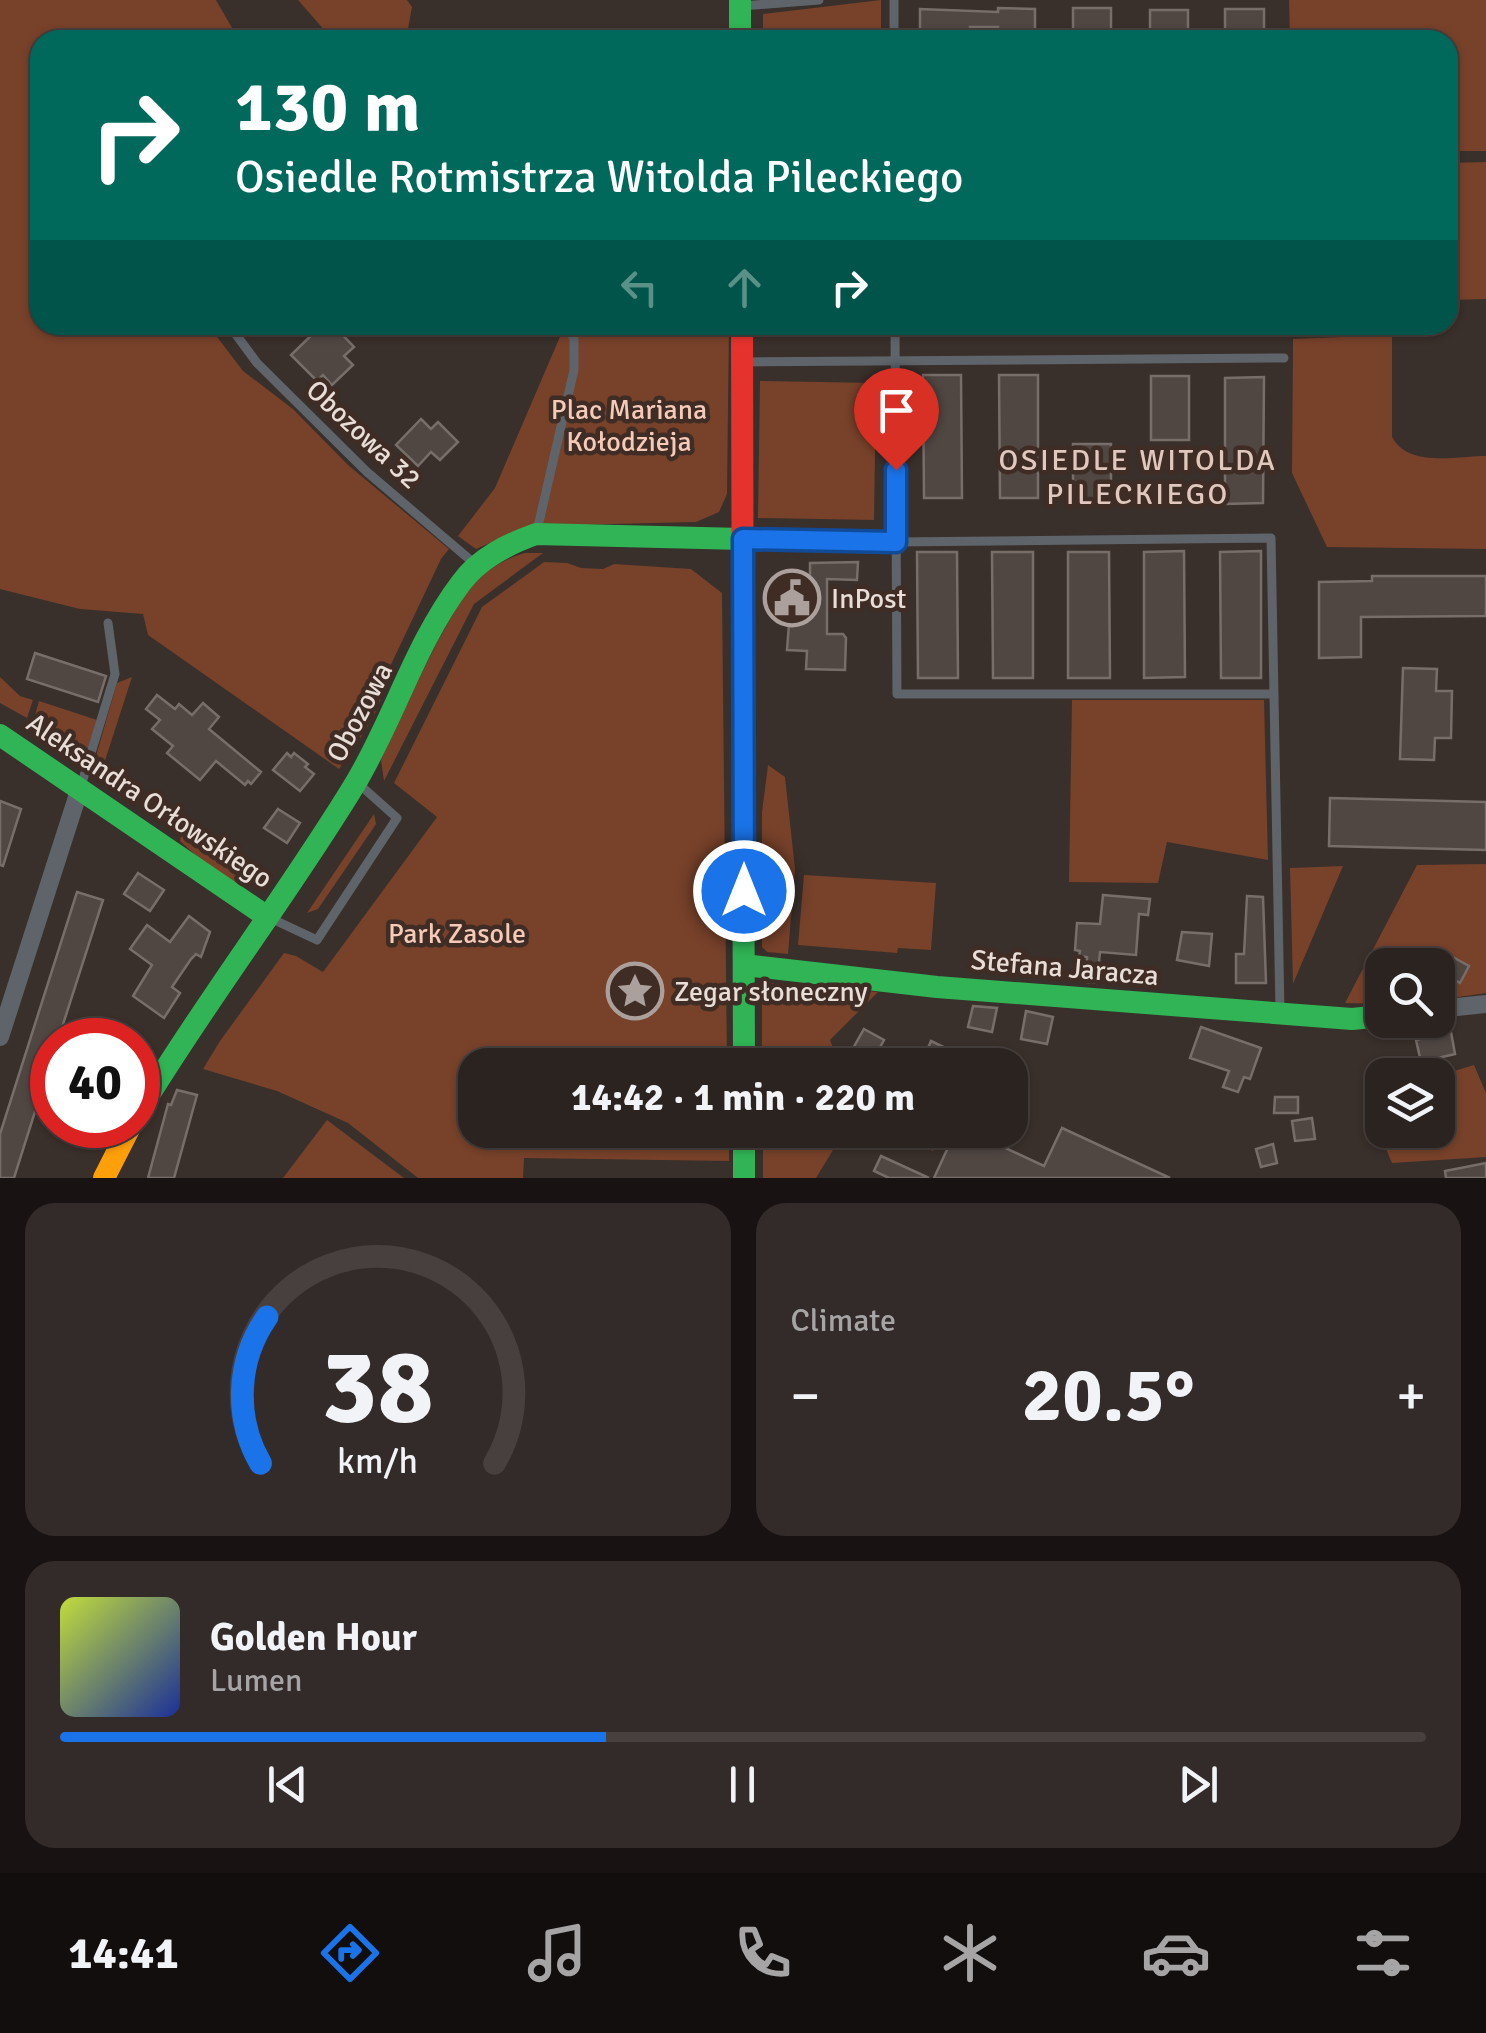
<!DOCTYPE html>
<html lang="en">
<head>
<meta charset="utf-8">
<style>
	body { margin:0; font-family:Signika,sans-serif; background:#332b29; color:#f1f3f6; height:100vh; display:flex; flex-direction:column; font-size:38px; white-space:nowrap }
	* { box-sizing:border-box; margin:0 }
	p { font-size:32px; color:#a6a4a5 }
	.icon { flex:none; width:55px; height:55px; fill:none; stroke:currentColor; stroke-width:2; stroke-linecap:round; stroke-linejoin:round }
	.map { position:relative; height:1178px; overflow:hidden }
	.panel { display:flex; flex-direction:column; gap:25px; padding:25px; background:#181312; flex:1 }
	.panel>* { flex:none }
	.banner { position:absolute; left:30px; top:30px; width:1428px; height:305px; border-radius:30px; box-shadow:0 2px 8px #0004,0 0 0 2px #47403e; background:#00695c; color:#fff; overflow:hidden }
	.buttons { position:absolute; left:1365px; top:948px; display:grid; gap:20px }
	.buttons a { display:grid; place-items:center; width:90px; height:90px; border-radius:20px; background:#2b2320; box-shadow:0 2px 8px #0004,0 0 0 2px #47403e; font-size:50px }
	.speed { position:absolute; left:30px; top:1018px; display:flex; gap:20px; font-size:50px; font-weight:700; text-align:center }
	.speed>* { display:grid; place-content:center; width:130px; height:130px; border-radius:50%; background:#2b2320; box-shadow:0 2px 8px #0004,0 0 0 2px #47403e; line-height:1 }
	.speed .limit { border:15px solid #d22; background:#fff; color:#111 }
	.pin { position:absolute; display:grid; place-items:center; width:85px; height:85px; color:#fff; margin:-102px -42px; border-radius:50% 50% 50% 0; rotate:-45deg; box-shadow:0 0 10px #0007 }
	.pin .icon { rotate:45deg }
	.me { position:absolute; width:110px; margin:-55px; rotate:0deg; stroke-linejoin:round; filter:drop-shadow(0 0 8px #0008) }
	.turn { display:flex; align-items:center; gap:35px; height:210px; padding:0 40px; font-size:45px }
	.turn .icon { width:130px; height:130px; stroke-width:2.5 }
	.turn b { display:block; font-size:70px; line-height:85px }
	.lanes { display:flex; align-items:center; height:95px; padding:0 40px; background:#0003; justify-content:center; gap:50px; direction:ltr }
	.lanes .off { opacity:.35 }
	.big { font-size:75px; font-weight:700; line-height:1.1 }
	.panel .card { flex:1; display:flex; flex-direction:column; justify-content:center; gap:15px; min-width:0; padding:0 35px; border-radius:30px; background:#332b29 }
	.panel .dial { align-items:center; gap:0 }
	.dial svg { height:260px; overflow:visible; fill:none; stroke:#47403e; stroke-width:7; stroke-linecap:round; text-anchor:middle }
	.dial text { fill:#f1f3f6; stroke:none }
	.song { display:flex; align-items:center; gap:30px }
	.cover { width:120px; height:120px; border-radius:15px; background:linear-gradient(135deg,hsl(70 70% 55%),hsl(230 70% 35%)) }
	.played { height:10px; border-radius:5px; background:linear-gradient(90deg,#1a73e8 40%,#47403e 40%) }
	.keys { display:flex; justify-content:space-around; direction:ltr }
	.heat { display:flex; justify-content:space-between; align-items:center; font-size:55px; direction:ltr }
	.panel .tiles { flex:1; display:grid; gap:25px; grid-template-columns:1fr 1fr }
	.card:last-child { grid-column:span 2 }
	.trip { position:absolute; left:458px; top:1048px; width:570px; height:100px; border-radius:30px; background:#2b2320; box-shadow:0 2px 8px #0004,0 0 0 2px #47403e; font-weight:700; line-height:100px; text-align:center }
	.menu { display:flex; height:160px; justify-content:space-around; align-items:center; background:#110e0d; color:#a6a4a5 }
	.menu .icon { width:70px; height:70px }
	.menu .active { color:#1a73e8 }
	.menu b { font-size:45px; color:#f1f3f6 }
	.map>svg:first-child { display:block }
</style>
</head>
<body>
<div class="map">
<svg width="1486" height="1178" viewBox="0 0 1486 1178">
	<rect width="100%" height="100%" fill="#392f2b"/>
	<g fill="#77412a">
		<path d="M0,0H216L239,40H40V325H208L243,371L293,409L348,465L449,549L441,559L387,673C384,709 359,739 339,769L148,635L143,614L80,609L0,589Z"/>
		<path d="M298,0H407L412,7L406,40H333Z"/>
		<path d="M881,0V40H763V14Z"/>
		<path d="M1289,0H1486V151H1448V40H1290Z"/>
		<path d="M1486,162V299L1448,300V163Z"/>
		<path d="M565,325H729L727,494L719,512L696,522L529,526L476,549L458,536L495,488Z"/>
		<path d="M1392,335V437C1409,468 1456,456 1486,456V549L1327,547L1292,473L1293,339Z"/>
		<path d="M760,381L876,383L874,520L758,518Z"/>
		<path d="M525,553H543L474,604L384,781L381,760C402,718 451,600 483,575C495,565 510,557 525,553Z"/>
		<path d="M544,562L567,563L581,568L603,569L614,564L691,569L722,593L727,1065H475V1130H729V1161L524,1158L523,1178H418L348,1123L277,1091L203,1069L220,1041L284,953L296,956L323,972L437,817L394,783L482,607Z"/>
		<path d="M0,677L20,696L33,700L27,718L0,703Z"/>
		<path d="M132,677L102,770L94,763L117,683Z"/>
		<path d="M1072,700H1264L1268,860L1167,842L1158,883L1069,882Z"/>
		<path d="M39,701L97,720L86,758L33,722Z"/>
		<path d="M768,765L785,777L795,869L788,954L767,952L762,947V812Z"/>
		<path d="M374,814L376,824L370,833L318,909L307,913Z"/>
		<path d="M182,832L249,879L243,888L203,862L180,841Z"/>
		<path d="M1486,864V993L1438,1000V965H1382V1004L1345,1003L1417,865Z"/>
		<path d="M1343,866L1293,984L1290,868Z"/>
		<path d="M804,875L936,883L931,950L898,948L897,953L798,945Z"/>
		<path d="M772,983L878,992L830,1040L834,1050L863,1065H762V993Z"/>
		<path d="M1474,1065L1486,1093V1157L1392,1163L1365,1100L1382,1094V1130H1438V1076Z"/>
		<path d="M327,1120L404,1178H283Z"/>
		<path d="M763,1130H845L816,1178H763Z"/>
		<path d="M879,1130H944L933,1151Z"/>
	</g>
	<g fill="#504743" stroke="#776e6a" stroke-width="2.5">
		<path d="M998,8L1035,9V40H998V27H970V31H959L958,40H920V9L998,12Z"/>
		<rect x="1073" y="8" width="38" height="32"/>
		<rect x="1225" y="9" width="39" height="31"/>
		<rect x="1150" y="10" width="38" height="30"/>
		<path d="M322,325H333L354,347L344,356L353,365L332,385L323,375L317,381L291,355Z"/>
		<path d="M923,375H961L962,498H924Z"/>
		<path d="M999,375H1038V498H1000Z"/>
		<rect x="1151" y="376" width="38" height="64"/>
		<path d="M1264,377L1263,503L1225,504V378Z"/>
		<path d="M421,419L431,429L438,422L458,442L440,460L431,452L418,466L396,445Z"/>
		<rect x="1073" y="444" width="38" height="56"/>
		<path d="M1184,551L1185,677L1144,678V552Z"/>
		<path d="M1261,551V678H1221L1220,552Z"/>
		<path d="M917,552H957L958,678H918Z"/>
		<path d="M992,552H1033V678H993Z"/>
		<path d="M1068,552H1109L1110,678H1068Z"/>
		<path d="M858,562L857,580L827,579V634H843L846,638L845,670L806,669L807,651L787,650L789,624H782L783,609H791L789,582L810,580V563Z"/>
		<path d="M1372,576H1486V616L1361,617V657L1319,658V582L1372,581Z"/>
		<path d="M35,653L106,676L98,702L27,679Z"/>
		<path d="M1403,668L1437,669L1436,691H1452L1451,738H1435L1434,760L1400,759Z"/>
		<path d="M157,695L175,709L179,704L192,715L203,703L219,717L209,729L261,772L251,784L248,781L245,785L216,761L200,780L167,753L173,746L152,729L160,720L146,709Z"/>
		<path d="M287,753L291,757L294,753L308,764L305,767L314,774L300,791L273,770Z"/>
		<path d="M1330,798L1486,802V850L1329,846Z"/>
		<path d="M0,801L21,809L3,866L0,865Z"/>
		<path d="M278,809L300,823L287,843L264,828Z"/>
		<path d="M138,873L164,890L150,911L124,894Z"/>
		<path d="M77,892L103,900L58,1040H52V1058L14,1178H0V1134Z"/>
		<path d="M1103,895L1150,899L1148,915L1139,914L1136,955L1100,952L1097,983L1087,982V957L1079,956L1080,951L1075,950L1077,923L1100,924Z"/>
		<path d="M1247,896L1263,897L1266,983H1236V954H1244Z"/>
		<path d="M189,916L210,932L201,957L196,954L191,959L172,987L180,993L164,1018L133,996L152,965L130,949L147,925L170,942Z"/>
		<path d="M1182,932L1212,934L1209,966L1177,960Z"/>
		<path d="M1451,956L1469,966L1460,983L1442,972Z"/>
		<path d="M973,1006L997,1008L992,1032L968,1027Z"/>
		<path d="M1026,1011L1053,1017L1047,1044L1021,1039Z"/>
		<path d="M1201,1027L1261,1048L1250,1079L1244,1077L1238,1092L1223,1087L1229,1071L1190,1058Z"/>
		<path d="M864,1029L884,1040L872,1062L852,1050Z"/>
		<path d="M1451,1032L1455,1054L1421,1062L1416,1040Z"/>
		<path d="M931,1041L950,1050L944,1064L925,1055Z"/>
		<path d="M177,1090L197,1095L174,1178H148L168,1104L171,1105Z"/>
		<path d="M1275,1097H1298V1113H1274Z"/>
		<path d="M1312,1118L1315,1139L1295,1141L1292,1121Z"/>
		<path d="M1062,1128L1170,1178H934L956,1130H967L1044,1166Z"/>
		<path d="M1273,1144L1277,1163L1261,1167L1256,1149Z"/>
		<path d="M881,1156L929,1178H889L874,1171Z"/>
		<path d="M1486,1163V1178H1446L1445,1171Z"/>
	</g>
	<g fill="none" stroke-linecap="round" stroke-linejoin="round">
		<g stroke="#5e646a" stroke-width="9">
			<path d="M894,0V40"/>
			<path d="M742,6L819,0"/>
			<path d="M229,325L257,363L367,472L475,564"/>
			<path d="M895,325L897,694H1272"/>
			<path d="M745,362L1284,358"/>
			<path d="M537,531L574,370V339L567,325"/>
			<path d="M746,539L896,542L1271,538L1280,1012"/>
			<path d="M81,786L115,674L108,623"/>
			<path d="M268,917L317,940L397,818L360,785"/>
		</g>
		<g stroke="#5e646a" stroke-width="18">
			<path d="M1438,1009L1486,1004"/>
			<path d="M0,1037L80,788"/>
		</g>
		<g stroke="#30b455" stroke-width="22">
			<path d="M740,0V40"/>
			<path d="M0,735L266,916"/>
			<path d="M743,748L744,1065"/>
			<path d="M744,965L937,987L1352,1019L1382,1016"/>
			<path d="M138,1113C206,1000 287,896 355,784C394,719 415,644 461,583C479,558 508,544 536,534L743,539"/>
			<path d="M744,1130V1178"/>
		</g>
		<path stroke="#ff9f0a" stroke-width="22" d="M104,1178L131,1125"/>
		<path stroke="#e5322d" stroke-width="22" d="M742,325L743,748"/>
	</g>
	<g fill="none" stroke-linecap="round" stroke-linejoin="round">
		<g stroke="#114b97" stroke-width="25">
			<path id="route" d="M744,891L743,539L896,542V470"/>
		</g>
		<use href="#route" stroke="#1a73e8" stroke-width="18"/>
	</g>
	<defs>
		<g id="civic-ring" transform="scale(2.875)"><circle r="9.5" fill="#3f2d25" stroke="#aba09b" stroke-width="1.5"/><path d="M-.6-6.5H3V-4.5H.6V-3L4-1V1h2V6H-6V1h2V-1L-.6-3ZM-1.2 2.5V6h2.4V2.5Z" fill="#aba09b"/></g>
		<g id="sight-ring" transform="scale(2.875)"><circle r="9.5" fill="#3f2d25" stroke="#aba09b" stroke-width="1.5"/><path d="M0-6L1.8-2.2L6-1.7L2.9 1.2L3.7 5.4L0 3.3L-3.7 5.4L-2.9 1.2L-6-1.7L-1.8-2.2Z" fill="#aba09b"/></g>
	</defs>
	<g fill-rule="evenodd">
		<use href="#civic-ring" x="792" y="598"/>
		<use href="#sight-ring" x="635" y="991"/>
	</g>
	<g text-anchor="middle" stroke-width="9" stroke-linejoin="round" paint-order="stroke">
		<g font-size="28" fill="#f6cab9" stroke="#3f2d25">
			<text x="629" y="419">Plac Mariana<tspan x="629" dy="32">Kołodzieja</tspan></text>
			<text x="457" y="943">Park Zasole</text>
		</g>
		<g font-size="28" fill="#e9ddd8" stroke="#3f2d25">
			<text transform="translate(364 434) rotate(43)" y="10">Obozowa 32</text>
			<text transform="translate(359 712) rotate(-62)" y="10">Obozowa</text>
			<text transform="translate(150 800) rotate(34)" y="10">Aleksandra Orłowskiego</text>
			<text transform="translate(1065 967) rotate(5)" y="10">Stefana Jaracza</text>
		</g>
		<g font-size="28" fill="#e9ddd8" stroke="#3f2d25" text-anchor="start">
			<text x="831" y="608">InPost</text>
			<text x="674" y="1001">Zegar słoneczny</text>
		</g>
		<g font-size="30" letter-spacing="2.5" fill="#e0c8bf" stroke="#3f2d25">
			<text x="1138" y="470">OSIEDLE WITOLDA<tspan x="1138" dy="34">PILECKIEGO</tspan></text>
		</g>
	</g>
</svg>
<div class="buttons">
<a><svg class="icon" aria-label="search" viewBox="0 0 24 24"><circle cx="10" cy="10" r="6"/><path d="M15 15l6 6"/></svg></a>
<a><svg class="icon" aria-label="layers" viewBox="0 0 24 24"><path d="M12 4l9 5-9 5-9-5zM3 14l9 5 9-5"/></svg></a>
</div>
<div class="speed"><div class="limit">40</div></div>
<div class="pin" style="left:896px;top:470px;background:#d93025"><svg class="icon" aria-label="arrive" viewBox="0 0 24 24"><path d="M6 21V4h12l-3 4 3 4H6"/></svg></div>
<svg class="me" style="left:744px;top:891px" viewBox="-20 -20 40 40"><circle r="17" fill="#1a73e8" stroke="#fff" stroke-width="3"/><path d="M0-11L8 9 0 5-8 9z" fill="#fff"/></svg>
<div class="trip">14:42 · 1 min · 220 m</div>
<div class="banner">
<div class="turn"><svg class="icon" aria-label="right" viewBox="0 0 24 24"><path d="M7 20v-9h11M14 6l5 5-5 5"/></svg><div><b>130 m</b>Osiedle Rotmistrza Witolda Pileckiego</div></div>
<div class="lanes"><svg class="icon off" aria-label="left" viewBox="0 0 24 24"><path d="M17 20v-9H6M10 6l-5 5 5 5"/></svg><svg class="icon off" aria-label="ahead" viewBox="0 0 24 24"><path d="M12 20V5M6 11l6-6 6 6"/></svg><svg class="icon" aria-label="right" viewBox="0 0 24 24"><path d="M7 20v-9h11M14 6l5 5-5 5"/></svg></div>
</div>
</div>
<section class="panel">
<div class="tiles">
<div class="card dial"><svg viewBox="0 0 100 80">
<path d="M14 69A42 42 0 1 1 86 69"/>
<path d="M14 69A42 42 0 0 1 16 24" stroke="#1a73e8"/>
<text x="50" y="56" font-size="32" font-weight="700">38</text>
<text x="50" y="72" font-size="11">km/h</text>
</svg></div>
<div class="card"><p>Climate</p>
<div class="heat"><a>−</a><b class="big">20.5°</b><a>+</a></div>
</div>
<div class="card">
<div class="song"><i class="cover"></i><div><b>Golden Hour</b><p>Lumen</p></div></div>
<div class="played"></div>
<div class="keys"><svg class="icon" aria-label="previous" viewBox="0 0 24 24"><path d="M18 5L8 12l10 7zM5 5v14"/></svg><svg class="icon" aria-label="pause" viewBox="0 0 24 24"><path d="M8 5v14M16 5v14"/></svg><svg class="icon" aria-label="next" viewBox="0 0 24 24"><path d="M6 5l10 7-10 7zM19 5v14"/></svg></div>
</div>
</div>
</section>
<nav class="menu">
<b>14:41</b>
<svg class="icon active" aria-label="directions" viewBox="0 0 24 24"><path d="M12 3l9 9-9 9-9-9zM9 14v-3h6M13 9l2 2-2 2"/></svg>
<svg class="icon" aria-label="music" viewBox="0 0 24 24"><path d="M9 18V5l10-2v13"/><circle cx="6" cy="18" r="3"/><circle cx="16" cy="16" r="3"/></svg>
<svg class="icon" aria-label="phone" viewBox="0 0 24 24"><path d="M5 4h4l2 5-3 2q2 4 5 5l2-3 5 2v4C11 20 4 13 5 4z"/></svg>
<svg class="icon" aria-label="climate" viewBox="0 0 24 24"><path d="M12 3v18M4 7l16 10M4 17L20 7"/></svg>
<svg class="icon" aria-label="car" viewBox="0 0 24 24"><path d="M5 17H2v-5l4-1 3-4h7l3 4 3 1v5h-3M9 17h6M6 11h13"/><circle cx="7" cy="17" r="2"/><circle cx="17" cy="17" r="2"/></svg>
<svg class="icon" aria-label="filters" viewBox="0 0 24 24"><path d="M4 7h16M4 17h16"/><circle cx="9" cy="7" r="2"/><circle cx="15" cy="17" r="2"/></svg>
</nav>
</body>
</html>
